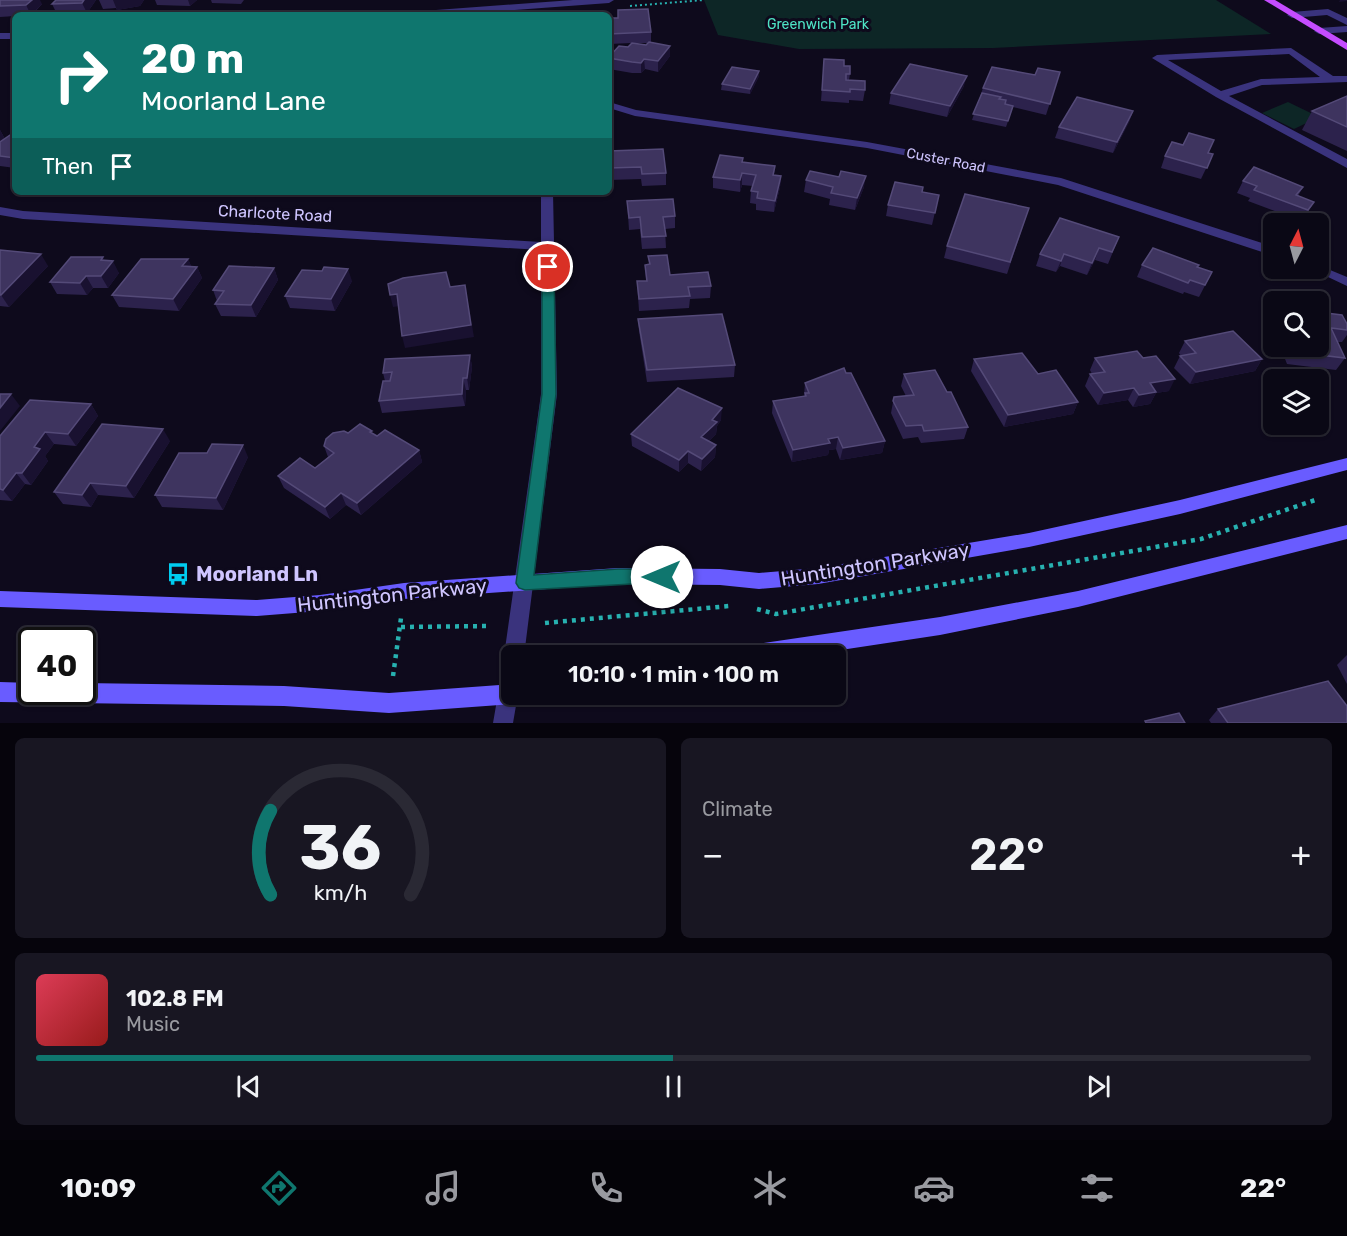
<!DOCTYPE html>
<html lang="en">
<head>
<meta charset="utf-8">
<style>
	body { margin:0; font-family:Rubik,sans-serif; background:#181622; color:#f1f3f6; height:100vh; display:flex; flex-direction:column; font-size:22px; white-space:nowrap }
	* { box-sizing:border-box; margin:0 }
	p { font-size:20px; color:#999aa0 }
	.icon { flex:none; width:33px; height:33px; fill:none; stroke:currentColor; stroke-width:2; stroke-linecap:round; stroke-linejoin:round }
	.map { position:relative; height:723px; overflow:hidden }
	.panel { display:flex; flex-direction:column; gap:15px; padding:15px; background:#06040c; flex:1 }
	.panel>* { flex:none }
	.guide { position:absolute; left:12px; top:12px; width:600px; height:183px; border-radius:9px; box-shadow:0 2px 4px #0004,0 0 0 2px #2a2934; background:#0f766e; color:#fff; overflow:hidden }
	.needle { width:39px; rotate:6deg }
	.controls { position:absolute; left:1263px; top:213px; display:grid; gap:12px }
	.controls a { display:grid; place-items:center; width:66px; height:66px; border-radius:9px; background:#0a0815; box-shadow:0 2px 4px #0004,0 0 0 2px #2a2934; font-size:30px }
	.speed { position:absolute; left:18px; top:627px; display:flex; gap:12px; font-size:30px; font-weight:700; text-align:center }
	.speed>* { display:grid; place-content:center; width:78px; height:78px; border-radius:50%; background:#0a0815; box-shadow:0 2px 4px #0004,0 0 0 2px #2a2934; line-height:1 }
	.speed .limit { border:3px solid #111; border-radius:9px; background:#fff; color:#111 }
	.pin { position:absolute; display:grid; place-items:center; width:51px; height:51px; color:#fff; margin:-26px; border:3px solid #fff; border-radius:50%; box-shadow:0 2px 6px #0007 }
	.me { position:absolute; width:66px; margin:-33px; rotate:270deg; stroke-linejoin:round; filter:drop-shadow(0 0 4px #0008) }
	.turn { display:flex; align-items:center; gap:21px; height:126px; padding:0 30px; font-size:27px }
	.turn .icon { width:78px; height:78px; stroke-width:2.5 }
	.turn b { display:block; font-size:42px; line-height:51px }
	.then { display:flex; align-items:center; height:57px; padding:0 30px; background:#0003; gap:12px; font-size:22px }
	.big { font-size:45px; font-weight:600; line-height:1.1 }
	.panel .card { flex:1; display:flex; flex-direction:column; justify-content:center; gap:9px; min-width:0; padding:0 21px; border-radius:9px; background:#181622 }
	.panel .dial { align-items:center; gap:0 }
	.dial svg { height:156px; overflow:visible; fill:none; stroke:#2a2934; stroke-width:7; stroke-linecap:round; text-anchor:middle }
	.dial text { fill:#f1f3f6; stroke:none }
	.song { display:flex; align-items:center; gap:18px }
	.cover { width:72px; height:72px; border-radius:9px; background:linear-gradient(135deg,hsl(350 70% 55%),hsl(0 70% 35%)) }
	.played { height:6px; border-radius:3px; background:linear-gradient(90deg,#0f766e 50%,#2a2934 50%) }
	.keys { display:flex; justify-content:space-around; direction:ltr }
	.heat { display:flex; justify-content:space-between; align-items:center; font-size:33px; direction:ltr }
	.panel .tiles { flex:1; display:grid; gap:15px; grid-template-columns:1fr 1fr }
	.card:last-child { grid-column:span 2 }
	.trip { position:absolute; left:501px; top:645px; width:345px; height:60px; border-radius:9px; background:#0a0815; box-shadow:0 2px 4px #0004,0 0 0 2px #2a2934; font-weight:600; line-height:60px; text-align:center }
	.menu { display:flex; height:96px; justify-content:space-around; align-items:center; background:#040308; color:#999aa0 }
	.menu .icon { width:42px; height:42px }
	.menu .selected { color:#0f766e }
	.menu b { font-size:27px; color:#f1f3f6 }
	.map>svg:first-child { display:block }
</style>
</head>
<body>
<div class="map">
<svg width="1347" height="723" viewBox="0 0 1347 723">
	<rect width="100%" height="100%" fill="#0e0a1c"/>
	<g fill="#0d2626">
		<path d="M704,0H1216L1271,34L993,48L799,49L718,35Z"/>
		<path d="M1288,102L1319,117L1294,129L1262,113Z"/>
	</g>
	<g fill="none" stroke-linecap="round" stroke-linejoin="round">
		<path stroke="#27b1b0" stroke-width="2" stroke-dasharray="2 3" stroke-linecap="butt" d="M630,6L704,0"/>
		<g stroke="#27b1b0" stroke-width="4.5" stroke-dasharray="4 5" stroke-linecap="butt">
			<path d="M757,609L776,614L1201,539L1318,499"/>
			<path d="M545,623L729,606"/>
			<path d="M401,627L490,626"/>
			<path d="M393,676L401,618"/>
		</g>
		<g fill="#3a337d" fill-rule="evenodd">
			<path d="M1328,9L1347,18V25L1327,15L1292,18L1287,15L1292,12Z"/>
			<path d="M1347,26V32L1319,34L1314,31L1319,28Z"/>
			<path d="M1291,48L1333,76H1347V82L1262,85L1229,96L1347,159V168L1216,97L1152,58L1157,55ZM1289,54L1320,77L1261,79L1221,91L1168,60Z"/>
		</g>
		<g fill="#3a337d" fill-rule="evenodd">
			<path d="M573,0H614L609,3L446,15H404L409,12Z"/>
			<rect x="0" y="33" width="15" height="6"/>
			<path d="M609,102L636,110L867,142L1061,178L1274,247V256L1058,185L867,148L635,116L609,108Z"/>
			<path d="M541,192H553L557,394L524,656H512V694H518L513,723H493L502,671L505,664L508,663L504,656L541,394V250L23,219L0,215V207L23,211L541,242Z"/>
			<path d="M1318,265L1347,277V286L1309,268H1318Z"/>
		</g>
		<g fill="#695cff" fill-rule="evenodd">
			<path d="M1347,458V470L1180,514L1029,547L818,584L759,589L720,585L618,584L404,599L320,611L257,616L0,607V591L257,600L320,595L404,583L618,568L720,569L759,573L818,568L1029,533L1180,500Z"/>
			<path d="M1347,525V539L1078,607L940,635L801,656H727L730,650L737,647L940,617L1078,591Z"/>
			<path d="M0,682L32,683V692H82V683L284,686L389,693L512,684V694H522L519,701L512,704L389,713L284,706L0,702Z"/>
		</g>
		<path fill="#c54cff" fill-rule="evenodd" d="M1264,0H1275L1347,43V50Z"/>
	</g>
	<g fill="#2c224c" fill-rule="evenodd">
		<path d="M0,0L42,4L32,15H15V16L0,17Z"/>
		<path d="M56,0H96L87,13L57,14L52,4Z"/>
		<path d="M99,0H144L140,6L117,10L116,8L103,9Z"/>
		<path d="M155,0H197L190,6L157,5Z"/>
		<path d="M211,0H244L241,4L212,3Z"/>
		<path d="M609,18L651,32V42L670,56L658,72L645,69L641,73H632L609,69V57L628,47L631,43L609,44ZM633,43H648L646,45Z"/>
		<path d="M15,51V64L11,56Z"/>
		<path d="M824,59L844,66L850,74L849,80L865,90L863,101L849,100V103L821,101Z"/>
		<path d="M759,71V76L750,94L721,90L722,84Z"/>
		<path d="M1060,72L1046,115L1013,107L1006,127L972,120L983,88L1035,75Z"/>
		<path d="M964,86L947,117L889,104L891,93Z"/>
		<path d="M1347,96V151L1302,130L1312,111Z"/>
		<path d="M1133,111L1129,122L1113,153L1055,138L1059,127Z"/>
		<path d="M0,130L5,139L15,134V168L0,166Z"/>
		<path d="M609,151L666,173V185L642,186L641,179L609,180Z"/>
		<path d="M1208,153L1213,154L1201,179L1161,168L1165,156Z"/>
		<path d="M743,162L775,166L774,175L781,176L780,187L774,212L756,210V204L750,203L751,191L753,186L742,185L740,192L713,188V177Z"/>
		<path d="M806,180L864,187L855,210L829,205L830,199L804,192Z"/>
		<path d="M1243,181L1303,187L1298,196L1314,202L1302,221L1248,201L1250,198L1237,193Z"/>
		<path d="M922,192L939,195L932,225L886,216L888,205Z"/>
		<path d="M627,201L675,216V228L665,229L666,248L642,249L640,229L629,230Z"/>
		<path d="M1029,208L1007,274L944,258L947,246Z"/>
		<path d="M1119,237L1108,264L1095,260L1087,275L1060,266L1056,272L1036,266L1040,254Z"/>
		<path d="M0,250L48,266L9,307L0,306Z"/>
		<path d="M648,256L670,275L711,286L710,298L690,299L689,308L639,311L637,281H646L645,265L649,264Z"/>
		<path d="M188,259L191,266L197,267L202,278L179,311L119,307L112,295Z"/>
		<path d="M105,260L119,273L108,288H93L87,295L57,294L50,282Z"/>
		<path d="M1142,265L1198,267L1212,272L1199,297L1184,292L1183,294L1137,277Z"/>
		<path d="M274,268L278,280L256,317L221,316L215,304L217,301L213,290Z"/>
		<path d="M352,281L335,311L290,308L285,296Z"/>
		<path d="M1276,291L1309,302H1274V314L1269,303Z"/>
		<path d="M1318,312L1347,324V335L1342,342H1337L1345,358L1336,370L1287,364L1280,346H1318Z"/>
		<path d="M1274,315V329L1270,321Z"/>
		<path d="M638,319L735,365L734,377L647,382L639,331Z"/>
		<path d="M1185,341L1262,359L1255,371L1190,384L1174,368L1180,356H1181L1179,353Z"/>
		<path d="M470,355L472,367L469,390H466L465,406L382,413L379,401L385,381L383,373Z"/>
		<path d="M1095,358L1169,391L1156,393L1150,404L1133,407L1128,400L1098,405L1085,386L1090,374H1092L1090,370Z"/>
		<path d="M974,359L1038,374L1078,402L1073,414L1004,427L971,371Z"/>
		<path d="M904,374L947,392L968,427L964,439L921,443L918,437L903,439L891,413L894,397L906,396L901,386Z"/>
		<path d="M805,383L885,441L882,453L840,460L836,449L829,450L828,455L792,462L772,413L773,401L804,396Z"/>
		<path d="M91,404L98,416L76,446L54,444L45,456L48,461L31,485L25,484L12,501L0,500V436Z"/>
		<path d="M721,420L717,426L716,434L709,441L716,445L715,457L701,471L688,463L679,472L632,446L631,434Z"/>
		<path d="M348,433L373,435L377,436L419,450L422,462L361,515L346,505L330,519L284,488L278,476L315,468L328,457L324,446Z"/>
		<path d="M170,441L134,498L98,495L91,507L63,504L54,492Z"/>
		<path d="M207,453L248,457L223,510L162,507L155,495Z"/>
		<path d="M1347,655V684L1337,665Z"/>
		<path d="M1218,709L1347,723H1211L1209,720Z"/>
	</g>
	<g fill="#191130">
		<path d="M32,0H40L42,4L31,15L26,5Z"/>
		<path d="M84,0H96L87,13L82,3Z"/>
		<path d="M113,0H144L140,6L117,10Z"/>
		<path d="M188,0H197L190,6Z"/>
		<path d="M1340,0H1347V1L1339,2Z"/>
		<path d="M670,46V56L658,72V61Z"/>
		<path d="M644,59L645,69L641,73V63Z"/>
		<path d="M759,71V76L750,94V89Z"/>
		<path d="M967,76L964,86L947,117L950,106Z"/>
		<path d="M1133,111L1129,122L1113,153L1117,142Z"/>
		<path d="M0,130L6,141L0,145Z"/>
		<path d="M742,173V185L740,192V180Z"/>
		<path d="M781,176L780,187L774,212L775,201Z"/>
		<path d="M866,176L864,187L855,210L857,198Z"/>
		<path d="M1099,248L1095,260L1087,275L1092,263Z"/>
		<path d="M41,254L48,266L9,307L1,295Z"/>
		<path d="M1064,254L1060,266L1056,272L1061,261Z"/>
		<path d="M103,257L108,267L113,261L119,273L108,288L101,276V260Z"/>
		<path d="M188,259L193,270L182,266Z"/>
		<path d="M197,267L202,278L179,311L173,299Z"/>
		<path d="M274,268L278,280L256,317L251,305Z"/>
		<path d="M348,269L352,281L335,311L331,299Z"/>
		<path d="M86,276L93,288L87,295L80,283Z"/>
		<path d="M465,285L474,337L405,348L402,336Z"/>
		<path d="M397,294L400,306L393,307L390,295Z"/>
		<path d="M470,355L472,367L469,390L467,378Z"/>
		<path d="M1262,359L1255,371L1190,384L1196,372Z"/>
		<path d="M463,378L466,390L465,406L462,394Z"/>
		<path d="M1175,379L1169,391L1156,393L1150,404L1133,407L1139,395L1150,383Z"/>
		<path d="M1134,388L1128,400L1098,405L1104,393Z"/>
		<path d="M11,394L20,406L0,431V408Z"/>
		<path d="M1078,402L1073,414L1004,427L1008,415Z"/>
		<path d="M91,404L98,416L76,446L68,434Z"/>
		<path d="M722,408L721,420L717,426L716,434L701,449V437L712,420Z"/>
		<path d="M163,429L170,441L134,498L126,486Z"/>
		<path d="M45,432L54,444L45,456L48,461L31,485L22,473L34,447Z"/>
		<path d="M838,437L836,449L829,450L828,455L792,462L793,450L828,439Z"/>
		<path d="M885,441L882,453L840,460L843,448Z"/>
		<path d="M243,445L248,457L223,510L216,498Z"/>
		<path d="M716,445L715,457L701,471L702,459Z"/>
		<path d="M419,450L422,462L361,515L357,503Z"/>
		<path d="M688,451V463L679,472V460Z"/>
		<path d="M16,473L25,484L12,501L3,490Z"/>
		<path d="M90,483L98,495L91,507L82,495Z"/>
		<path d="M341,493L346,505L330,519L325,507Z"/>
	</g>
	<g fill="#3e345f" stroke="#544a78" stroke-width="1.5">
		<path d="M0,0H32L26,5L0,6Z"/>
		<path d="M56,0H84L82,3L52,4Z"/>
		<path d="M648,9L651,32L609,34V18H618V10Z"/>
		<path d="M649,42L670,46L658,61L644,59L641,63L632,62L609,58V57L619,46L628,47L632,43L646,45Z"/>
		<path d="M824,59L844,60V66H850V74H846V80L865,81V90L850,89V92L822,90Z"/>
		<path d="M910,64L967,76L950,106L891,93Z"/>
		<path d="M732,67L759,71L750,89L722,84Z"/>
		<path d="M992,67L1035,75L1038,68L1060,72L1050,104L983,88Z"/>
		<path d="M982,93L1001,97L999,99L1006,100L1005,104L1013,106L1008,121L973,114Z"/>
		<path d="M1347,96V127L1312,111Z"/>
		<path d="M1077,97L1133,111L1117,142L1059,127Z"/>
		<path d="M13,133L15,134V158L0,156V142Z"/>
		<path d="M1189,133L1214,140L1208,153L1213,154L1207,168L1165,156L1172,142L1183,145Z"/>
		<path d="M663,149L666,173L642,174L641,167L609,168V151Z"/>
		<path d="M720,155L743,158L742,162L775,166L773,175L781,176L775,201L757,198L758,192L751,191L756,175L742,173L740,180L713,177Z"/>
		<path d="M1254,167L1303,187L1296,195L1314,202L1308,210L1254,190L1257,186L1243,181Z"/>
		<path d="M810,171L839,177L841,171L866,176L857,198L831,193L833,187L806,180Z"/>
		<path d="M895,182L923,187L922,192L939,195L935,213L888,205Z"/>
		<path d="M965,194L1029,208L1010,262L947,246Z"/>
		<path d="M673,199L675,216L663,217L666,236L642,237L640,217L629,218L627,201Z"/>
		<path d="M1060,218L1119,237L1112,252L1099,248L1092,263L1064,254L1061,261L1040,254Z"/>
		<path d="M1153,248L1199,265L1197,267L1212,272L1205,285L1190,280L1188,283L1142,265Z"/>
		<path d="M0,250L41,254L1,295H0Z"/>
		<path d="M667,255L670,275L708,272L711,286L688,287L690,296L639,299L637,281H647L645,265L650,264L648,256Z"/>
		<path d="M71,257H103L101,260L113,261L101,276H86L80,283L50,282Z"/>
		<path d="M141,259H188L182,266L197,267L173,299L112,295Z"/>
		<path d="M229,266L274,268L251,305L215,304L224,291L213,290Z"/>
		<path d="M324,267L348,269L331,299L285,296L302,270L322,271Z"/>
		<path d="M446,272L450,287L465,285L471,325L402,336L397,294L390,295L388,284L403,278Z"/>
		<path d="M1276,291L1306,294L1309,302H1280Z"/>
		<path d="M1318,312L1342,315L1347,324V330L1331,328L1345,358L1295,352L1293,346H1318Z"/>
		<path d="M722,314L735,365L647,370L638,319Z"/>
		<path d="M1233,331L1262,359L1196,372L1180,356L1196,353L1185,341Z"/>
		<path d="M1137,351L1143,358L1156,356L1175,379L1150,383L1156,392L1139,395L1134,388L1104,393L1090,374L1105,372L1095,358Z"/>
		<path d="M1022,353L1038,374L1056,370L1078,402L1008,415L974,359Z"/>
		<path d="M470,355L467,378H463L462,394L379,401L383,381H390L392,372L383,373L385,359Z"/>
		<path d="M844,368L846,373H851L885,441L843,448L838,437L828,439L830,443L793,450L773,401L806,396L805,393H809L805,383Z"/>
		<path d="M935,370L947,392H951L968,427L924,431L922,425L906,426L893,401L894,397L914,395L904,374Z"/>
		<path d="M678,388L722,408L712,420L717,422L701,437L716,445L702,459L688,451L679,460L631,434Z"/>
		<path d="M0,394H11L0,408Z"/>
		<path d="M30,400L91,404L68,434L45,432L34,447L40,449L22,473H16L3,490L0,489V436Z"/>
		<path d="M102,424L163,429L126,486L90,483L82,495L54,492Z"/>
		<path d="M360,424L372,431L370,432L377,436L385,430L419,450L357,503L341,493L325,507L278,476L300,458L315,468L334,453L324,446L326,439L333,433L344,431L348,433Z"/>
		<path d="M212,444L243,445L216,498L155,495L179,453H207Z"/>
		<path d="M1328,681L1347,706V723H1228L1218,709Z"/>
		<path d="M1179,713L1185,723H1146L1145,721Z"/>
	</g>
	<path fill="#0f766e" stroke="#0a4d48" stroke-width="1.5" d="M548,263L554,267L556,394L534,575L618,569H662L668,571L671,577L668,582L525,590L519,588L516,583L542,394V267Z"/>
	<defs>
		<g id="bus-bare" transform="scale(1.8)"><path d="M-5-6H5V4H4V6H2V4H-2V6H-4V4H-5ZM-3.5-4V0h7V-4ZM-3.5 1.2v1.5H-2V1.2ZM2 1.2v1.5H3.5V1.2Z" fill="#00ccf0" stroke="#0e0a1c" stroke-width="2.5" paint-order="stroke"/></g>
	</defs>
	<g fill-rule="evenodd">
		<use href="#bus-bare" x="178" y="574"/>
	</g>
	<g text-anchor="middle" stroke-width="6" stroke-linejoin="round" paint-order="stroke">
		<g font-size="14" fill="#4ee3c5" stroke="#0e0a1c">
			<text x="818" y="29">Greenwich Park</text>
		</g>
		<g font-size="14" fill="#cfc5ff" stroke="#0e0a1c">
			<text transform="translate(946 160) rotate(11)" y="5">Custer Road</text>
		</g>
		<g font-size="16" fill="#cfc5ff" stroke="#0e0a1c">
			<text transform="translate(275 213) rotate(3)" y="6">Charlcote Road</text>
		</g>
		<g font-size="20" fill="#cfc5ff" stroke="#0e0a1c">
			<text transform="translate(875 564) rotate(-9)" y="7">Huntington Parkway</text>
			<text transform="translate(392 595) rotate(-6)" y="7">Huntington Parkway</text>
		</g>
		<g font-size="20" font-weight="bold" fill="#cfc5ff" stroke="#0e0a1c" text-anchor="start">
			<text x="196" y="581">Moorland Ln</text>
		</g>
	</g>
</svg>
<div class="controls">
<a><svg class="needle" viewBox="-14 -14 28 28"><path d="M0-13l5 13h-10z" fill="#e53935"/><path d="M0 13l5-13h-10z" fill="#999aa0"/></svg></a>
<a><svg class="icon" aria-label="search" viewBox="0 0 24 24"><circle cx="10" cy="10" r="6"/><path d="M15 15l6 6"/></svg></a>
<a><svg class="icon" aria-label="layers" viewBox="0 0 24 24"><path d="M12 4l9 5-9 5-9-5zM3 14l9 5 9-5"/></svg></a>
</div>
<div class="speed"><div class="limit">40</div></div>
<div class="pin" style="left:548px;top:267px;background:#d93025"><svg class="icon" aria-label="arrive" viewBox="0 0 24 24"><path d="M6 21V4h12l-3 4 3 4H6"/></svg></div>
<svg class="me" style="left:662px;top:577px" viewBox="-20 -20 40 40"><circle r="19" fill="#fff"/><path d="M0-13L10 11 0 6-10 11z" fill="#0f766e"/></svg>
<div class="trip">10:10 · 1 min · 100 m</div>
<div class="guide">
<div class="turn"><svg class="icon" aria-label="right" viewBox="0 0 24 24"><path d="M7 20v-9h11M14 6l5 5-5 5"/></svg><div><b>20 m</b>Moorland Lane</div></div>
<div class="then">Then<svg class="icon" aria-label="arrive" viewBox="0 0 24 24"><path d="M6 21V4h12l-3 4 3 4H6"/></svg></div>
</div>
</div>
<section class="panel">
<div class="tiles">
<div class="card dial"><svg viewBox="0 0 100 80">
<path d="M14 69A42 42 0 1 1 86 69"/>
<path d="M14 69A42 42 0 0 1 14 26" stroke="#0f766e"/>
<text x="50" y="56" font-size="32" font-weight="700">36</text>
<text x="50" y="72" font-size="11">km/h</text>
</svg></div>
<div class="card"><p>Climate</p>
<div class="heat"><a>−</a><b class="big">22°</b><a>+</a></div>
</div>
<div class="card">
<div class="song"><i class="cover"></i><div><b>102.8 FM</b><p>Music</p></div></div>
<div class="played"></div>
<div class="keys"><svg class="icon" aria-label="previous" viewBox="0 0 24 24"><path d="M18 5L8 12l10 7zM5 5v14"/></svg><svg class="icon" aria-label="pause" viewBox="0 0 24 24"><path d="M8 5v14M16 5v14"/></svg><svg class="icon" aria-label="next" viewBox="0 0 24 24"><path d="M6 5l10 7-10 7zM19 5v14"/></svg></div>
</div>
</div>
</section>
<nav class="menu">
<b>10:09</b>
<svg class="icon selected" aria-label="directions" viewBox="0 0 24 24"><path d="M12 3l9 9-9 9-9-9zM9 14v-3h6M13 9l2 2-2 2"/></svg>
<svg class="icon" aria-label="music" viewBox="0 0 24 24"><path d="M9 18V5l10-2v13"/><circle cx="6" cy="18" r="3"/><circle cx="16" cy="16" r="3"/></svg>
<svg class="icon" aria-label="phone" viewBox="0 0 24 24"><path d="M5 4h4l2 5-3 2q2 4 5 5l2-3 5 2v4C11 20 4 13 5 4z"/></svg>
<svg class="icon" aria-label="climate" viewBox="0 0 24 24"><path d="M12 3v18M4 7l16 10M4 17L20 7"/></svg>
<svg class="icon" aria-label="car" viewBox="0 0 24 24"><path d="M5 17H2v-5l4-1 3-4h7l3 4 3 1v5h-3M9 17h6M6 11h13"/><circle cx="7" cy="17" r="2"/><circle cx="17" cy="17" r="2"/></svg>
<svg class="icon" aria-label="filters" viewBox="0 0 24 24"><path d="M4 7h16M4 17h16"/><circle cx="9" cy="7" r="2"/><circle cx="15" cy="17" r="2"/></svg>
<b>22°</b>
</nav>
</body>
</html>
